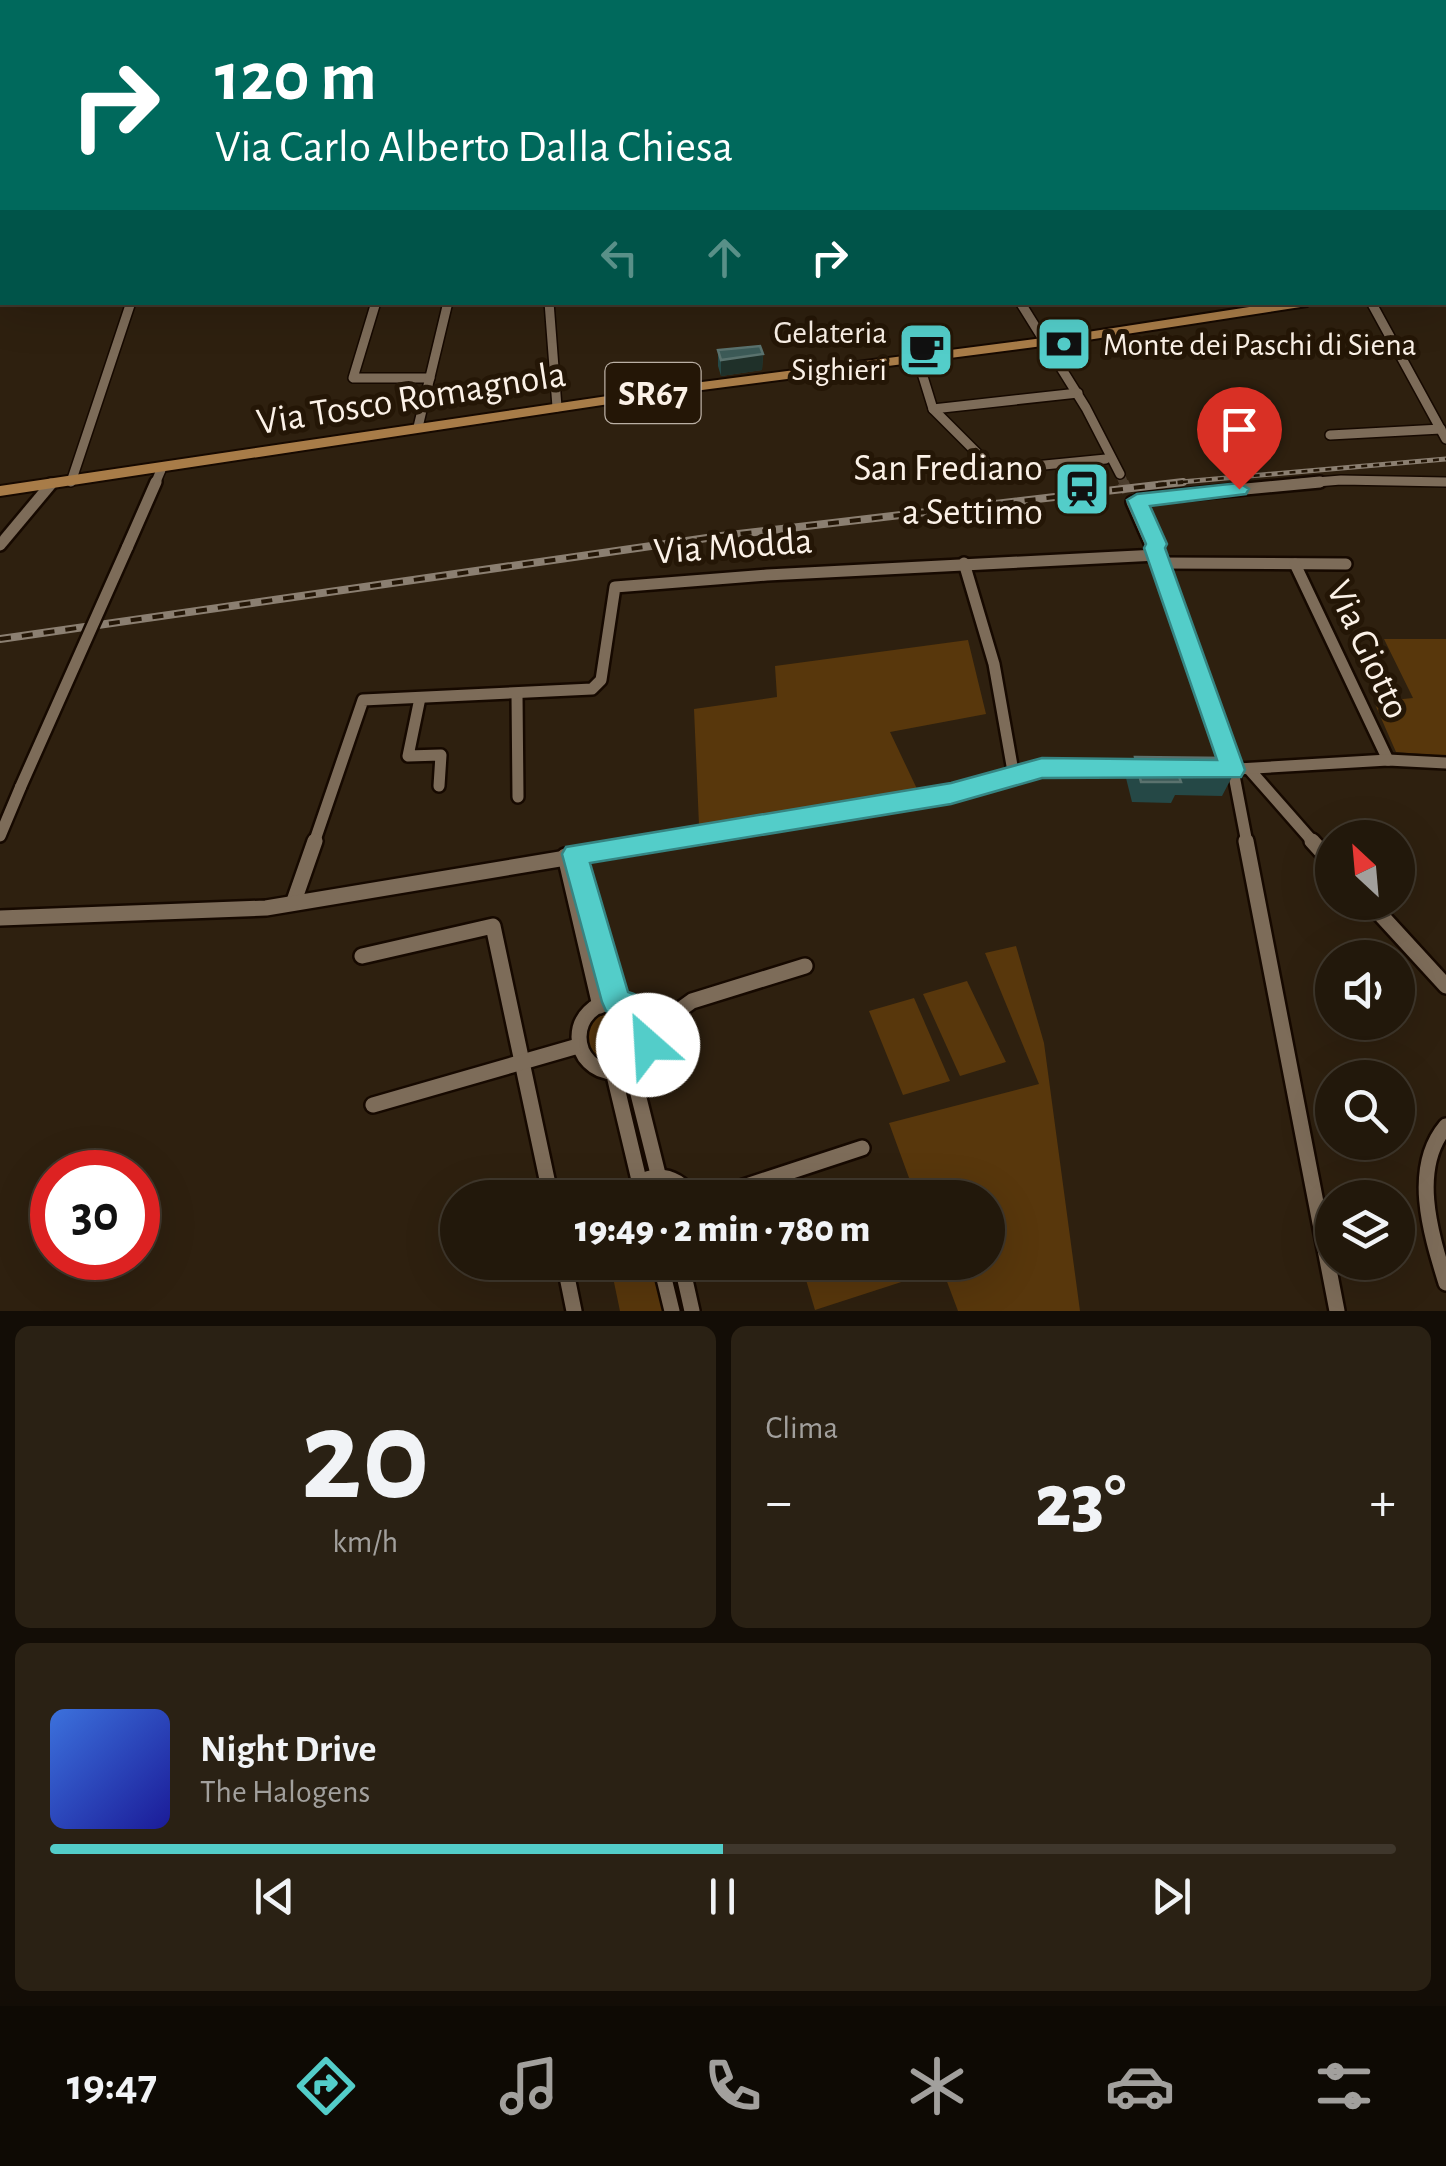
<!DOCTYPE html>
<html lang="it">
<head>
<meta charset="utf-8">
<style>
	body { margin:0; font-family:"Alegreya Sans",sans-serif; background:#2a2114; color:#f1f3f6; height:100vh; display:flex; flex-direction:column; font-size:38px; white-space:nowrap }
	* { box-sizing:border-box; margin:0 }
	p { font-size:32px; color:#a2a09d }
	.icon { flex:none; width:55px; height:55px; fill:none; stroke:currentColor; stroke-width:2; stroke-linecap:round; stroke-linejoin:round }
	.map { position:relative; height:1311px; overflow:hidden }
	.sheet { display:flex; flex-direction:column; gap:15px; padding:15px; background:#130d06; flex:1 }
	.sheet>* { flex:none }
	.hud { position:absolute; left:0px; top:0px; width:1448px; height:305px; box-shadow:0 10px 40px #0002,0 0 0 2px #3f372c; background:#00695c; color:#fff; overflow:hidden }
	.needle { width:65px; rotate:334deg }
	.fabs { position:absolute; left:1315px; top:820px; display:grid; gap:20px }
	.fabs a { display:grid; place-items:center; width:100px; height:100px; border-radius:50%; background:#22180b; box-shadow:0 10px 40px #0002,0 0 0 2px #3f372c; font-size:50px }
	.speed { position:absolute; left:30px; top:1150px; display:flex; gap:20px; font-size:50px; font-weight:700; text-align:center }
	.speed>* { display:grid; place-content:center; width:130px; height:130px; border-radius:50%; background:#22180b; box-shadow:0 10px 40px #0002,0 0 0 2px #3f372c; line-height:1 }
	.speed .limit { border:15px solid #d22; background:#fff; color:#111 }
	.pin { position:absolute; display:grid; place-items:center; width:85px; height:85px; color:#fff; margin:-102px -42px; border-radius:50% 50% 50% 0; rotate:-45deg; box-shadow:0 0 10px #0007 }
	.pin .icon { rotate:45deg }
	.me { position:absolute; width:110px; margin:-55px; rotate:334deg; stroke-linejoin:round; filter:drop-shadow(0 0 8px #0008) }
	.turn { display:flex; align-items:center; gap:35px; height:210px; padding:0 50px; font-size:45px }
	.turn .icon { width:130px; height:130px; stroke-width:2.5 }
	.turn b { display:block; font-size:70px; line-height:85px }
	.lanes { display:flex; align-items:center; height:95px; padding:0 50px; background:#0003; justify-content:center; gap:50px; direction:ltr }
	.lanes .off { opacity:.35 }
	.big { font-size:75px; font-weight:800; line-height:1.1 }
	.sheet .tile { flex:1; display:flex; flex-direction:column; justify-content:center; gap:15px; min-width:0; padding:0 35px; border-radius:15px; background:#2a2114 }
	.sheet .dial { align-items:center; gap:0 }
	.dial b { font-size:130px; line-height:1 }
	.song { display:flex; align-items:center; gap:30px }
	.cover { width:120px; height:120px; border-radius:15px; background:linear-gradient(135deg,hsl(220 70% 55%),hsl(240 70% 35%)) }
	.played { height:10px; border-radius:5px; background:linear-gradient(90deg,#53cdc9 50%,#3f372c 50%) }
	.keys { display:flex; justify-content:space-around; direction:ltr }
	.heat { display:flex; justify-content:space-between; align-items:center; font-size:55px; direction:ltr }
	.sheet .tiles { flex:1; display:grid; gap:15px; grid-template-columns:1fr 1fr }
	.tile:last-child { grid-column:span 2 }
	.trip { position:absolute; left:440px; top:1180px; width:565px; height:100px; border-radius:50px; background:#22180b; box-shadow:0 10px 40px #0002,0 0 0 2px #3f372c; font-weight:800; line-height:100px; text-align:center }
	.menu { display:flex; height:160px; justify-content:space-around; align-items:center; background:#0e0a04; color:#a2a09d }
	.menu .icon { width:70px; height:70px }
	.menu .current { color:#53cdc9 }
	.menu b { font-size:45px; color:#f1f3f6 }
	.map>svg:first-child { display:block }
</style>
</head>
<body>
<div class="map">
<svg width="1446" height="1311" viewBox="0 0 1446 1311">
	<rect width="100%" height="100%" fill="#2e200f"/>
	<g fill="#58370c">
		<path d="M1384,639H1446V756L1396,752L1374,702L1413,698Z"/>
		<path d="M968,640L986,714L890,732L918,791L699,825L694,709L777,697L775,666Z"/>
		<path d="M1016,946L1044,1043L1080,1311H958L940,1263L988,1262V1198L916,1197L889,1123L1039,1084L985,953Z"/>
		<path d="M967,981L1006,1062L960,1076L923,994Z"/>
		<path d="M914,998L950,1081L903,1095L869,1011Z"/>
		<circle cx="614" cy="1036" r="27"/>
		<path d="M610,1263L653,1265L665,1311H620Z"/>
		<path d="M801,1263H919L923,1275L815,1310Z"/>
	</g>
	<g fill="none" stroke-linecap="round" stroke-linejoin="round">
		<path stroke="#4d3f2f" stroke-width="9" stroke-dasharray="9 4" stroke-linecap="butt" d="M1120,474L1124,484"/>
		<path stroke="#4d3f2f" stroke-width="11" stroke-dasharray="11 5" stroke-linecap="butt" d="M1123,482L1132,502"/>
		<g stroke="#160900" stroke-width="9">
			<path id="street-far3" d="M1151,0L1158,2"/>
		</g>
		<g stroke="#160900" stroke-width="12">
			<g id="street-far2">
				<path d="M376,302L353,378H430"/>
				<path d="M549,302L557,407"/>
				<path d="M1020,302L1086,408L1120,474"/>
				<path d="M1371,302L1446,439"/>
				<path d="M917,357L933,409L990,466L1003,469L1106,459"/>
				<path d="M933,409L1078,393"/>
				<path d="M418,427L448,302"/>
				<path d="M1330,435L1441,429"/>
				<path d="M71,482L131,302"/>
				<path d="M155,484L161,470"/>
				<path d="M1293,484L1341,480L1446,482"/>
			</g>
		</g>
		<g stroke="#160900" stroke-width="16">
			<g id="street-far1">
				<path d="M1132,502L1173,595L1231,760L1247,843"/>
				<path d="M1141,508L1139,499L1320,482"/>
				<path d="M0,545L51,484"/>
				<path d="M127,548L156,482"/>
				<path d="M964,563L994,664L1014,777"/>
				<path d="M1160,563L1346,564"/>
				<path d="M1295,564L1388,760"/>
				<path d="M517,695L518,797"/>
				<path d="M420,698L408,756L441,755L439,786"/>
				<path d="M1249,769L1314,843"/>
				<path d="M1221,770L1388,760L1446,763"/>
				<path d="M0,836L21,786"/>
				<path d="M314,843L363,700L592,689L601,680L615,587L767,575L1157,555"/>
				<path d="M653,843L951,793L1043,768L1142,769"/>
			</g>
		</g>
		<g stroke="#160900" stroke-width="20">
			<g id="street">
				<path d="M1246,841L1337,1311"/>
				<path d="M1312,841L1332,863"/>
				<path d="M575,855L616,1002"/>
				<path d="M565,856L600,1006"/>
				<path d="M294,901L315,841"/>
				<path d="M1369,902L1446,986"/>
				<path d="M0,918L266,908L668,841"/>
				<path d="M362,956L493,926L551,1198"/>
				<circle cx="614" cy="1037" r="35"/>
				<path d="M647,1020L667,1019L692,1001L805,966"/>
				<path d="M631,1066L658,1174"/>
				<path d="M613,1071L639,1180"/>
				<path d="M373,1105L578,1046"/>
				<path d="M1446,1126C1410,1169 1431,1234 1446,1283"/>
				<path d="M622,1198C644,1171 672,1169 693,1198"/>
				<path d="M710,1198L862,1148"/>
				<path d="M564,1262L574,1311"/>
				<path d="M660,1262L672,1311"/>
				<path d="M681,1262L692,1311"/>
			</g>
		</g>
		<g stroke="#160900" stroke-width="4">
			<g id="primary">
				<rect x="1445" y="267" width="1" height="8"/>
				<path d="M1281,302H1313L1307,306L1081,341L702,390L0,496V486L702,382L1081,333Z"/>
			</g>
		</g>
		<use href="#street-far3" stroke="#7d6c59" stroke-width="6"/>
		<use href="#street-far2" stroke="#7d6c59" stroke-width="9"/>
		<use href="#street-far1" stroke="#7d6c59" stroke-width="11"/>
		<use href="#street" stroke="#7d6c59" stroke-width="15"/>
		<use href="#primary" fill="#a87c48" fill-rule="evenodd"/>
		<g stroke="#8b7f71" stroke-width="5">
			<path id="rail-far1" d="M1158,484L1446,459"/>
		</g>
		<g stroke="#8b7f71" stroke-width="8">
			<path id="rail" d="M0,639L721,536L1183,482"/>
		</g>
		<use href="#rail-far1" stroke="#241606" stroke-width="2.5" stroke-dasharray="6" stroke-linecap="butt"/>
		<use href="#rail" stroke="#241606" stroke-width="4" stroke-dasharray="11" stroke-linecap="butt"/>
		<g stroke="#160900" stroke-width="16" stroke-linecap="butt">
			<path id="street-bridge" d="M21,786L127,548"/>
		</g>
		<use href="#street-bridge" stroke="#7d6c59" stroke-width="11"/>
	</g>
	<g fill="#254846">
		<path d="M718,350L763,354L762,370L721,376L718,366Z"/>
		<path d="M1071,469L1092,476L1089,487L1073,488L1068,479Z"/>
		<path d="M1135,757L1233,775L1222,796L1175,795L1171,803L1132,802L1126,778Z"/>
	</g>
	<path fill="#1f3029" d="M763,354L762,370L721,376V360Z"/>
	<g fill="#3c5a57" stroke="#5a726e" stroke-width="2.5">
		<path d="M760,346L763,354L721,360L718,350Z"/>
		<path d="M1087,467L1092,476L1076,478L1071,469Z"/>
		<path d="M1135,757L1228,758L1233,775L1178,774L1181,782H1141Z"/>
	</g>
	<path fill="#53cdc9" stroke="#368583" stroke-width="2.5" d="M1239,483L1249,489L1246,494L1150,506L1167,544L1165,548L1245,770L1241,777L1042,778L951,804L590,863L628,992C656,1000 671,1027 659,1055L648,1059L638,1055L632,1024L606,1011L602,1002L562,854L566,847L951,783L1042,758L1217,760L1144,548L1146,544L1127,500L1137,494Z"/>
	<defs>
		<g id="bank-square" transform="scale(2.875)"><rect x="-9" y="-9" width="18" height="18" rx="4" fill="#53cdc9" stroke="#241606"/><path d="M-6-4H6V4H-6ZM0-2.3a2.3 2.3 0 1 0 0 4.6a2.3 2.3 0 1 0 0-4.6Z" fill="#111"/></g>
		<g id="cafe-square" transform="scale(2.875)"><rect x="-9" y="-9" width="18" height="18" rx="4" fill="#53cdc9" stroke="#241606"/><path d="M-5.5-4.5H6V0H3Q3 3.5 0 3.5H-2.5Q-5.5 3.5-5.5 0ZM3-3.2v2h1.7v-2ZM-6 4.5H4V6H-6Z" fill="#111"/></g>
		<g id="station-square" transform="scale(2.875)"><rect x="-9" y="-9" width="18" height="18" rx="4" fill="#53cdc9" stroke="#241606"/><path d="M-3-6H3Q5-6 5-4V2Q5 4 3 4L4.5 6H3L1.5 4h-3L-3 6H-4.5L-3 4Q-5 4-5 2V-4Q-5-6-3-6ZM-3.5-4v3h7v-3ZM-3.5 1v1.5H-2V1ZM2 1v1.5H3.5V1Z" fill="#111"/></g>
	</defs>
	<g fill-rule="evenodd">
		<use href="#bank-square" x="1064" y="344"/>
		<use href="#cafe-square" x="926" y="350"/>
		<use href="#station-square" x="1082" y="489"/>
	</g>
	<g text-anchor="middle" stroke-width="10" stroke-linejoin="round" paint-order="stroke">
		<g font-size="32" fill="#fbf1e7" stroke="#241606" text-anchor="end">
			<text x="887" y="343">Gelateria<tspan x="887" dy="37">Sighieri</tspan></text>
			<text x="1103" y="355" text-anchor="start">Monte dei Paschi di Siena</text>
		</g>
		<rect fill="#241606" stroke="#baafa4" stroke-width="2.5" x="605.5" y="363" width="95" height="60" rx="8"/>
		<g font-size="35" font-weight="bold" fill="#fbf1e7">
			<text x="653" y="405">SR67</text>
		</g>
		<g font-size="38" fill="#fbf1e7" stroke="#241606">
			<text transform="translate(411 397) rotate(-9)" y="13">Via Tosco Romagnola</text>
			<text transform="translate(733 545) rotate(-4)" y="13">Via Modda</text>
			<text transform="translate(1369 649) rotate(65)" y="13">Via Giotto</text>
		</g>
		<g font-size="38" fill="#fbf1e7" stroke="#241606" text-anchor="end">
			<text x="1043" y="480">San Frediano<tspan x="1043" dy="44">a Settimo</tspan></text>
		</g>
	</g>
</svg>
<div class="fabs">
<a><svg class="needle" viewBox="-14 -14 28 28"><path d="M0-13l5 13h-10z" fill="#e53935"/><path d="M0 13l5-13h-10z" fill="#a2a09d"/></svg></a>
<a><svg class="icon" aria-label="sound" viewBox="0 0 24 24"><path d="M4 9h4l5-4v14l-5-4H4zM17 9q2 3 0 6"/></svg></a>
<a><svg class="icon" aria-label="search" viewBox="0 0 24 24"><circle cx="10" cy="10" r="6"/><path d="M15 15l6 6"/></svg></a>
<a><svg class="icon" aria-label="layers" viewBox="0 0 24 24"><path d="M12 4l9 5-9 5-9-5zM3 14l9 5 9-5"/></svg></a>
</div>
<div class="speed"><div class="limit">30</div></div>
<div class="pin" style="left:1239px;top:489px;background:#d93025"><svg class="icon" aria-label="arrive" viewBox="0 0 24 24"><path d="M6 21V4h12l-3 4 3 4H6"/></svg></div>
<svg class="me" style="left:648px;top:1045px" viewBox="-20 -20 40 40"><circle r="19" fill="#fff"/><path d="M0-13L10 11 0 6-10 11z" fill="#53cdc9"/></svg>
<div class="trip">19:49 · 2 min · 780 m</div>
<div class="hud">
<div class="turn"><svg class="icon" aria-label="right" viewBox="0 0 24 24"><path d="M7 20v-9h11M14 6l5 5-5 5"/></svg><div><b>120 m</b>Via Carlo Alberto Dalla Chiesa</div></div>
<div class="lanes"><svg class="icon off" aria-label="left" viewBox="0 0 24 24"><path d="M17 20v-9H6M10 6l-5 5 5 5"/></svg><svg class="icon off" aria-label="ahead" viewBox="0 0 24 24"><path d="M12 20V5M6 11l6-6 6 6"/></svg><svg class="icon" aria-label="right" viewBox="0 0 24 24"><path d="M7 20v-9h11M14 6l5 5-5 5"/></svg></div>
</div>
</div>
<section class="sheet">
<div class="tiles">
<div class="tile dial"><b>20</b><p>km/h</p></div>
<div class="tile"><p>Clima</p>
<div class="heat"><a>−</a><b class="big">23°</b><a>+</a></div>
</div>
<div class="tile">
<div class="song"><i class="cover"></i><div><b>Night Drive</b><p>The Halogens</p></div></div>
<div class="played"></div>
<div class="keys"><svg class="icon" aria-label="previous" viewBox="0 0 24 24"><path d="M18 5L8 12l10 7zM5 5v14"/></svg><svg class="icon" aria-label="pause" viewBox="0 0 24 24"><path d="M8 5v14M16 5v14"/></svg><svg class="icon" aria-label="next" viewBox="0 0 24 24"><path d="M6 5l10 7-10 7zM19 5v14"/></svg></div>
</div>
</div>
</section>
<nav class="menu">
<b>19:47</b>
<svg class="icon current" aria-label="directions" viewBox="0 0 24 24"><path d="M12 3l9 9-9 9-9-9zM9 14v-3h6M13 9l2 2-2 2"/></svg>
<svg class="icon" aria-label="music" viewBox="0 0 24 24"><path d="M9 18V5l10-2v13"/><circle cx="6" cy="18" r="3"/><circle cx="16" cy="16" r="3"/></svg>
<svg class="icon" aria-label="phone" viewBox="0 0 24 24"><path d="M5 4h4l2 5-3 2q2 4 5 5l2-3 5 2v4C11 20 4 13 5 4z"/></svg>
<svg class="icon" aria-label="climate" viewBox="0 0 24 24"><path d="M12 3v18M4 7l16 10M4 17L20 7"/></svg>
<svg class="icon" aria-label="car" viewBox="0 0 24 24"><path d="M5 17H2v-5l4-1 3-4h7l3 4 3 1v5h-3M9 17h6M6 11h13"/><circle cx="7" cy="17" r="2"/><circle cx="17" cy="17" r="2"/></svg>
<svg class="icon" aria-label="filters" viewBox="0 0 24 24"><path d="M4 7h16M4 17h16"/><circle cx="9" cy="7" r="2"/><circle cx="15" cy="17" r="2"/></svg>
</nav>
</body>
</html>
